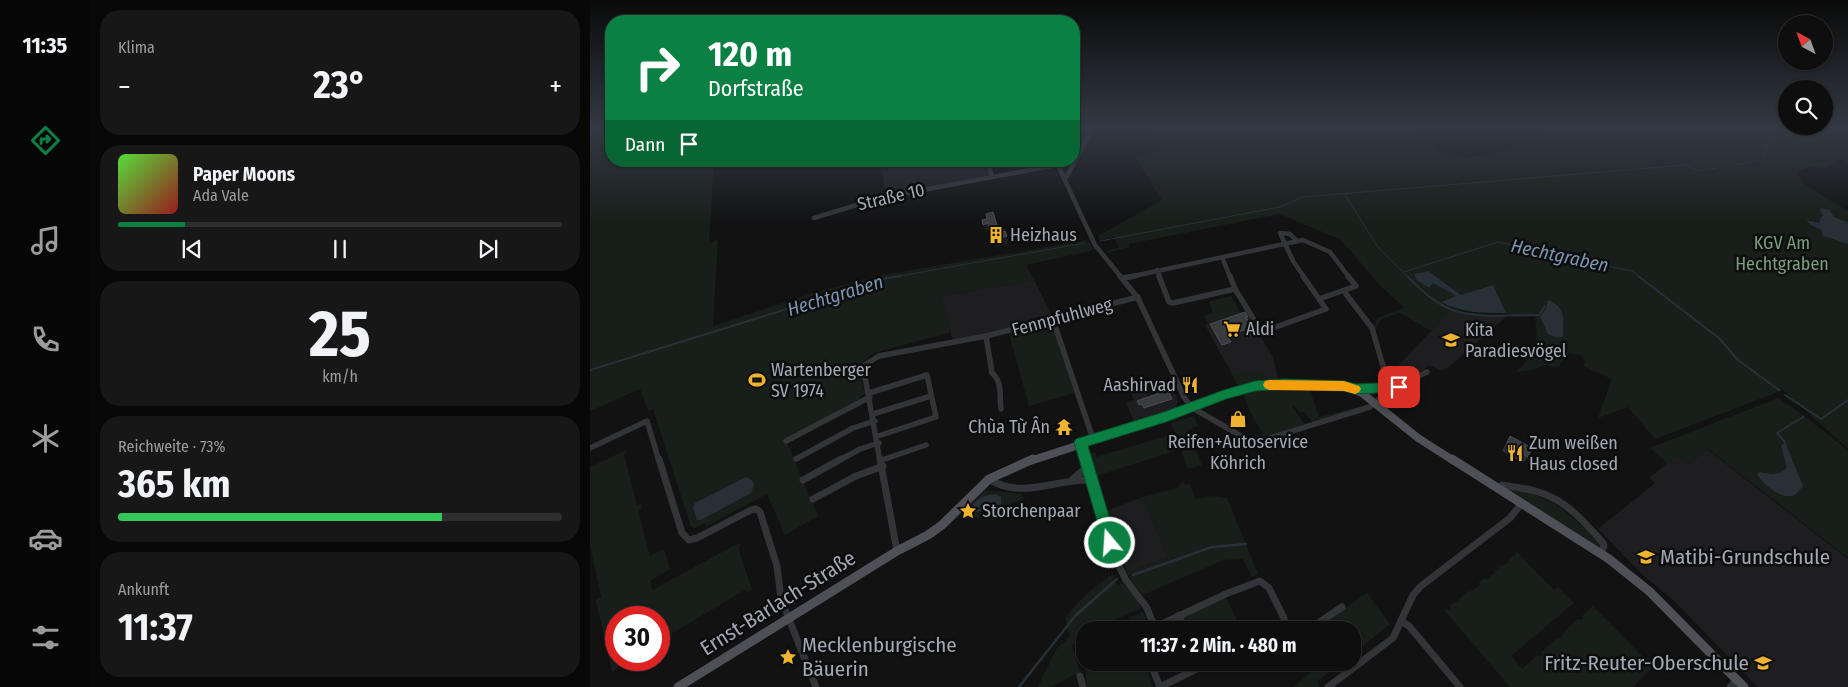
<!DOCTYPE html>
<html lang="de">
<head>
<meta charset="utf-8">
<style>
	body { margin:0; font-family:"Fira Sans Condensed",sans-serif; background:#171717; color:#f1f3f6; height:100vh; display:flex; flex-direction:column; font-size:19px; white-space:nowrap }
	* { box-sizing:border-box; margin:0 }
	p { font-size:16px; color:#9b9c9e }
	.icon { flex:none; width:28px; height:28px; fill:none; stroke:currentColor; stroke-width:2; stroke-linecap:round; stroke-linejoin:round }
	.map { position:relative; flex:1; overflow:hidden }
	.details { display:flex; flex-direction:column; gap:10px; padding:10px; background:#080808; width:500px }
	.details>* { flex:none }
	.hud { position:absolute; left:15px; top:15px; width:475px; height:152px; border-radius:20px; box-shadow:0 1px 4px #0004,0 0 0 1px #2e2e2e; background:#0b8043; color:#fff; overflow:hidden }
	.needle { width:32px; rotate:319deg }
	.fabs { position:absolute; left:1188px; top:15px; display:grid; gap:10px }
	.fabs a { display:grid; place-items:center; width:55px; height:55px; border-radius:50%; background:#0e0e0e; box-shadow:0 1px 4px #0004,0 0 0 1px #2e2e2e; font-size:25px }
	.speed { position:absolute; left:15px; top:606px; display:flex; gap:10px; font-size:25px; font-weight:700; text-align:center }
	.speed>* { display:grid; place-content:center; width:65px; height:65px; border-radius:50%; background:#0e0e0e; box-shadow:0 1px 4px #0004,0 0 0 1px #2e2e2e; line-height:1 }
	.speed .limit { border:8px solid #d22; background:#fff; color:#111 }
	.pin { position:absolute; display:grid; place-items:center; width:42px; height:42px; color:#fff; margin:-21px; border-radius:10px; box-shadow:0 2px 8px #0006 }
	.me { position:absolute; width:55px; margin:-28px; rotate:342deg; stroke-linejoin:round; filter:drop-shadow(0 0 4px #0008) }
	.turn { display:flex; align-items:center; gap:18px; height:105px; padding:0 20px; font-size:22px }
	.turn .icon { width:65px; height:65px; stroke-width:2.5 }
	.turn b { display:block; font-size:35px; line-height:42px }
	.then { display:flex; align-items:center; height:48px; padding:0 20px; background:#0003; gap:10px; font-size:19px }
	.big { font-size:38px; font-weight:700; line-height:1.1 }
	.details .card { flex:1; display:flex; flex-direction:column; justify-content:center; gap:8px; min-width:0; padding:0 18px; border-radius:20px; background:#171717 }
	.details .dial { align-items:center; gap:0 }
	.dial b { font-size:65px; line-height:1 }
	.song { display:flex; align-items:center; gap:15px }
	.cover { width:60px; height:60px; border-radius:8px; background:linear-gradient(135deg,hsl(110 70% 55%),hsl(0 70% 35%)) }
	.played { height:5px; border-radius:2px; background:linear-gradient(90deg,#0b8043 15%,#2e2e2e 15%) }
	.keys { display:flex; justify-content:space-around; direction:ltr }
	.heat { display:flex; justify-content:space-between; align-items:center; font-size:28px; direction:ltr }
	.charge { height:8px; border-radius:4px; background:linear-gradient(90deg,#34c759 73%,#2e2e2e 0) }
	.trip { position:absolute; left:486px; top:621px; width:285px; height:50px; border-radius:20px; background:#0e0e0e; box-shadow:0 1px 4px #0004,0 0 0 1px #2e2e2e; font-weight:700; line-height:50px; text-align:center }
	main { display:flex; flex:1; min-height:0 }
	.tab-bar { display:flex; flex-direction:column; width:90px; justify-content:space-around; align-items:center; background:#060606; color:#9b9c9e }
	.tab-bar .icon { width:35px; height:35px }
	.tab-bar .current { color:#0b8043 }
	.tab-bar b { font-size:22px; color:#f1f3f6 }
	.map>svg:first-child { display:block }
</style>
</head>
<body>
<main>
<nav class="tab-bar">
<b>11:35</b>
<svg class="icon current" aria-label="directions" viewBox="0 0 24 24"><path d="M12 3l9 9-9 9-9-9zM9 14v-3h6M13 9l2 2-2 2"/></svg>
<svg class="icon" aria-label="music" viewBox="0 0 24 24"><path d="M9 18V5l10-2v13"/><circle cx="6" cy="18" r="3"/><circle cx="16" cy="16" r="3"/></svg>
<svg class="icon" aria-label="phone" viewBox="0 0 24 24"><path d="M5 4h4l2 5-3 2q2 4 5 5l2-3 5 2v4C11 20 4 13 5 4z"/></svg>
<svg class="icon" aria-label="climate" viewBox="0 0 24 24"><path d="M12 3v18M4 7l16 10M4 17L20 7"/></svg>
<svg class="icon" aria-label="car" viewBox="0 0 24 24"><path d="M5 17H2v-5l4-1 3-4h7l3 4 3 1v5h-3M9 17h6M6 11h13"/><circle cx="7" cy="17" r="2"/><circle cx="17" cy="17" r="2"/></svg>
<svg class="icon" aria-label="filters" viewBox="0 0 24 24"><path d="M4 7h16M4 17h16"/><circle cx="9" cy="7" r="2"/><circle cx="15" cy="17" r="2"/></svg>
</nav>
<section class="details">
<div class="card"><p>Klima</p>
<div class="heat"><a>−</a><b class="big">23°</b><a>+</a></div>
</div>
<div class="card">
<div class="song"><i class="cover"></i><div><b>Paper Moons</b><p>Ada Vale</p></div></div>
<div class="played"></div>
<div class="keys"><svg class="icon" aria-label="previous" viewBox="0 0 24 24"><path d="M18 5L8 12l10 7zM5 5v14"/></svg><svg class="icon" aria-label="pause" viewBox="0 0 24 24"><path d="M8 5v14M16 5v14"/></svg><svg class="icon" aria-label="next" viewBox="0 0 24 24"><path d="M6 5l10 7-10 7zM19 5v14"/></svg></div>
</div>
<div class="card dial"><b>25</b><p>km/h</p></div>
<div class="card"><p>Reichweite · 73%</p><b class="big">365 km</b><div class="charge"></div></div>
<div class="card"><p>Ankunft</p><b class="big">11:37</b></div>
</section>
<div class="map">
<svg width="1258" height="687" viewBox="0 0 1258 687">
	<rect width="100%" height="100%" fill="#121213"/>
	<g fill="#1e1e20">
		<path d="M290,161H395L400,175L296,196Z"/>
		<path d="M444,280L463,317L363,341L351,296Z"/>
		<path d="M861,310L880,315H918L860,366L851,371L839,365L823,378L808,366Z"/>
		<path d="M656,312L683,357L688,379L648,385L615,325Z"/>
		<path d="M554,388L558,396L583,388L588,401L586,408L579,412L544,422L536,403L544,400L541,393Z"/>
		<path d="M1117,449L1258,559V687H1168L1082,599L1053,575L1008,529L1065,483L1059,478L1086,456L1099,464Z"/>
		<path d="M553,497L578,557L537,572L516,511Z"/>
	</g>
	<g fill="#181e19" fill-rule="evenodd">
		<path d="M0,127H21V161H124L119,244L128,239L123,326L229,291L293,275L497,240L505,250L436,265L444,280L351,296L361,332L284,353L268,366L275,394L270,397L272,401L196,440L228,516L195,535L177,494L117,526L115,523L105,528L101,527L63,409L58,411L50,389L0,411Z"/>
		<path d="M560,127H824L851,152L874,157L909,153L931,140L963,127H1258V164L1250,159L1238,167L1230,168L1223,166L1207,172V174L1215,185L1258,211V222L1244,217L1240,210L1230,223L1218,219L1238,237L1258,244V449L1193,390L1065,439L1038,407L1008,418L1022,379L993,366L996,362L990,355L978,353L969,366L965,368L955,365L942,370L926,372C948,351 948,346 945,316L861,310L841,331L810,313L790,320L785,331L783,325H785L787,318L814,308L787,282L751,240L690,214L539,244V247L518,253L516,251L529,247L524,237L510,240L508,236L572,200L545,157L571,150ZM838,271L871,295L916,312C894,313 870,314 851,302L866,296C859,290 851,288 843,283L839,288ZM970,307L974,322L973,336L953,314L956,309Z"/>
		<path d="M641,296L651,313L618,324L614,316L623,313L619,301Z"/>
		<path d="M459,324L462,325L484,393L439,406L419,334Z"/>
		<path d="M662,371L664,374L672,372L676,380L648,385L642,374Z"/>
		<path d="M678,387H719L729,417L779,404L780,405L722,422L715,412H709L704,405L702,407L715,424L666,439L658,437L660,436L673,434L660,412L653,392Z"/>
		<path d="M1188,398L1201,406L1258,450V558L1118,449L1099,465L1086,456L1077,463L1060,448Z"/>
		<path d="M604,416L608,426L598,430L612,465L598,469L581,423Z"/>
		<path d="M580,435L585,451L506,476L499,454L505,452L506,457Z"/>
		<path d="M36,450L37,453L34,455L47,506L51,504L52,508L48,510L60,556L74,549L80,569L60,581L62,590L149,543L150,546L148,548L162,590L156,593L155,590L69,641V618H26V660H35L28,665V668L22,672L6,600L11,597L0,545V467Z"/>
		<path d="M593,480L595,485L600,484L606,499L622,496L637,498L668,574L662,577L653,559L633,560L553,595L540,579L537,572L578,557L553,497L587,488Z"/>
		<path d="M913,487C953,495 966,501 995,529C1001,534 1008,539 1011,546L1008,548Z"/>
		<path d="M395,490L432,494L433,500L422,503C410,520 386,519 369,516Z"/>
		<path d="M927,552L964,590L968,587L984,603L921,656L932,669L947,655L949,657L953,654L951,652L968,637L970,638L973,635L972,634L988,619L991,620L994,618L992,616L1003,606L1063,667L1043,687H920L854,610L857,608L859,610L861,608L859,606L865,602L867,603L870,601L869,599L875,594L877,596V593L879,590L881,592L890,585L889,582L894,578L896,580L905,572L904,570L907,569L908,570L909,567L919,562L918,560L923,556H926L924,554Z"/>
		<path d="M523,574L527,585L533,583L547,599L551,608L503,630H495V634L482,645L490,672L460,687H448L467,648L480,637L475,618C488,601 505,585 523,574Z"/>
		<path d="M777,593L800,624L763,654L762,630L726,629Z"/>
		<path d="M636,598L652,630H597L593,618L594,616Z"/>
		<path d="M550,613H553L556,617V625L554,630H543L539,618Z"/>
		<path d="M732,662L752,663L727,681L730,686L728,687H704Z"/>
		<path d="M512,663H554L563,687H497L495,670Z"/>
	</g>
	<g fill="#283037">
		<path d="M1231,208L1240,210L1244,217L1258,222V244C1249,242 1242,238 1233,236L1231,230L1221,225L1216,220L1230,223V218L1233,216L1230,210Z"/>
		<path d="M838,271L871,295L903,285L916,313C893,313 871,313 851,302L866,296C858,290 851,288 843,283L839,288L827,280L824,274Z"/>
		<path d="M958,300C976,307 974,319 973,336L968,338L958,334L950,316L956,309Z"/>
		<path d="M1195,442L1213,486C1210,489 1208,493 1205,495C1193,501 1172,484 1167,474L1169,472C1179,474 1189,477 1197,467L1191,446Z"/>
		<path d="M156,477L163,481L164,485L161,493L111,520H107L103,507L105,503Z"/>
		<path d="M405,494L411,497V505L386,512L383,504C390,497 396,495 405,494Z"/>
	</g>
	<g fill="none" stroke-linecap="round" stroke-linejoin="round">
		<g stroke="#283037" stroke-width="1">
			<path d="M1145,165L1173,160L1176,146L1184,127"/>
			<path d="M754,193L787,246L818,277"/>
			<path d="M510,241L690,207L713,197L1096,165L1109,171L1126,168"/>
			<path d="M814,272L908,242L1042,271L1050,277"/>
			<path d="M304,277L495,243"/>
		</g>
		<g stroke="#283037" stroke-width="2">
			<path d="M817,276C829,288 843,302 860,309C884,319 923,315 949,315L955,306"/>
			<path d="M1048,276L1129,338L1148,360L1189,390"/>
			<path d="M0,370L297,278L311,276"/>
			<path d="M1195,395L1231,419L1258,400"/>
			<path d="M1195,442L1187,433L1213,417"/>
		</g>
		<g stroke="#283037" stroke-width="2.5">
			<path d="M543,575L622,547L656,544"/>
			<path d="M429,687L485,616L527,579"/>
		</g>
		<g stroke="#333438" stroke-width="4.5">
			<path d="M397,161L402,176"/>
			<path d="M466,161L505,245L531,277"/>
			<path d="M474,177L477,176L503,127"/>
			<path d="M224,218L290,198L467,165"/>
			<path d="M707,241L700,234L690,233L703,261L714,277"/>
			<path d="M632,257L640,277"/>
			<path d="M567,270L570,277"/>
			<path d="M539,277L713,240L740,252L759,277"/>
		</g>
		<g stroke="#333438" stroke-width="5.5">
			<path d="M530,276L548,298L594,397L601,407L663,443L780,407L803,387"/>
			<path d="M569,276L579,302L583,303L645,289"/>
			<path d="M640,276L645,289L669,328L675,331L736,309L713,276"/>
			<path d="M533,278L545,276"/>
			<path d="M756,294L782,328L799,387"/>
			<path d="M729,299L766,286L758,276"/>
			<path d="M463,320L503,439"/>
			<path d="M396,336L402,373C413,382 409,396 411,409"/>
			<path d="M766,389L810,385L837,372"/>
			<path d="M279,393L337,375L346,417L288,436"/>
			<path d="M283,414L341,396"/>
			<path d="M196,441L280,397"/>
			<path d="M491,443L496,461"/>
			<path d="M0,448L57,421L69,461"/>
			<path d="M206,459L263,428L285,421"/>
			<path d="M292,460L336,445"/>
			<path d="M248,461L270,449L289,443"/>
			<path d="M290,461L273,366L289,356L396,336L548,297"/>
		</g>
		<g stroke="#333438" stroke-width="7">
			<path d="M69,459L92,533L99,540L107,538L161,510L166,509L170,512L187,566L191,599L226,687"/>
			<path d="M290,459L307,551"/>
			<path d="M495,459L508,506L527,562L536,580L557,608L564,626"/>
			<path d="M399,479C431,500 465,479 500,480"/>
			<path d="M213,480L251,459"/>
			<path d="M482,480L497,467"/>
			<path d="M908,489L912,485C928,488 946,489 961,497C982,507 998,526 1013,543L1014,546L1011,553"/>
			<path d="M223,499L266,476L293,466"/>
			<path d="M589,615L595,630"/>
			<path d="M811,621L819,626L870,687"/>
			<path d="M559,630L638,593L670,581L679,588L694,618V623L689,630"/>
			<path d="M718,630L752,607"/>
			<path d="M560,662L570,687"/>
			<path d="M490,676L493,687"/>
			<path d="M570,687L621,662"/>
			<path d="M738,687L803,638L823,595L831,586L920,518L931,504"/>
			<path d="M1140,687L1147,680"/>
		</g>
		<path stroke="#4f5057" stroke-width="8" d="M440,461L587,413L651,389L687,384L757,387L772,393L828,438L864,461"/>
		<g stroke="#4f5057" stroke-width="9">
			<path d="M862,459L1019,559L1059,591L1154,687"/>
			<path d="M88,687L307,551L338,535L352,525L399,479L443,459"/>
		</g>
	</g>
	<g fill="#2e2e31">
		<path d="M657,319L666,336L658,339L654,333L638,338L641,344L632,347L621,326L620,324L658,319Z"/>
		<path d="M920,436L938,457L933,463L912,451Z"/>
	</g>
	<g fill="#1d1d1f">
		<path d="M398,223L401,230L396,232L393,225Z"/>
		<path d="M417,236L419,244L406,247L403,240Z"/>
		<path d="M654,330V333L637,338V336Z"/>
		<path d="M666,334V336L658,339V336Z"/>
		<path d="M641,342V344L632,347V345Z"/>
		<path d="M582,399V401L555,410L554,408Z"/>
	</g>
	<g fill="#3a3b3f" stroke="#4b4c51">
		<path d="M403,212L409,232L415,231L417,236L403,240L398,223L393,225L392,220L397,219L396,214Z"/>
		<path d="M655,312L658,317H656L666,334L658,336L654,330L637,336L641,342L632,345L620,324Z"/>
		<path d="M578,390L582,399L554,408L552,404L549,405L547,401Z"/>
		<path d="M920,436L942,448L938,457L916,445Z"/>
	</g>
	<linearGradient id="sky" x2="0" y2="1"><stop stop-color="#0a0a0a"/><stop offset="0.57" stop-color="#333944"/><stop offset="1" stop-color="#333944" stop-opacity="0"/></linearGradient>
	<rect width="1258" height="223" fill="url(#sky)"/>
	<path fill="#0b8043" stroke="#07532c" d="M694,379L754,381L766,384L809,382L813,383L815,387L813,390L809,392L766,394L754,391L694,389L665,391L636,399L576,422L498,446L527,543L525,548L520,549L515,548L484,442L486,439L574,412L634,390L665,381Z"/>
	<path fill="#f59e0b" d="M679,380L754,381L769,386L771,389L769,392L765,394L754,391L679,390L675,388L673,385L675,381Z"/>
	<defs>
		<g id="building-bare" transform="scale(1.35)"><path d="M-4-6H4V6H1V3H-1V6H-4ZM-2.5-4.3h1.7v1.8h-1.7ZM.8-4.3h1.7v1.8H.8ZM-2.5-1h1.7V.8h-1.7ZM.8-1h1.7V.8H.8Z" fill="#eeb32f" stroke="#0d0d0e" stroke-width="2.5" paint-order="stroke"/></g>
		<g id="supermarket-bare" transform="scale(1.35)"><path d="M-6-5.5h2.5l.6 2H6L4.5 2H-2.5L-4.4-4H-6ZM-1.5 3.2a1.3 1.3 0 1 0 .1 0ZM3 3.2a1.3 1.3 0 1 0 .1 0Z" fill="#eeb32f" stroke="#0d0d0e" stroke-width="2.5" paint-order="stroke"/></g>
		<g id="school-bare" transform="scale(1.35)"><path d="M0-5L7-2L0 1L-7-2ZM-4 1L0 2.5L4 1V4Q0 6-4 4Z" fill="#eeb32f" stroke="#0d0d0e" stroke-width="2.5" paint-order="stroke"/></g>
		<g id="stadium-bare" transform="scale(1.35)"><path d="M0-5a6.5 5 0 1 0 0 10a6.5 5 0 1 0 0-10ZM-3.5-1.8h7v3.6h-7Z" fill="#eeb32f" stroke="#0d0d0e" stroke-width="2.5" paint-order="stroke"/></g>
		<g id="restaurant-bare" transform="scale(1.35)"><path d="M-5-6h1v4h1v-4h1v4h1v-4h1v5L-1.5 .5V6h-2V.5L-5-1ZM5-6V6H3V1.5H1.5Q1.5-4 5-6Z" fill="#eeb32f" stroke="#0d0d0e" stroke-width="2.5" paint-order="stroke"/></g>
		<g id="shop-bare" transform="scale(1.35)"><path d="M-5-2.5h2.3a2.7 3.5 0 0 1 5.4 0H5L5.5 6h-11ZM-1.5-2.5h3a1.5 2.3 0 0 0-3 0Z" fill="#eeb32f" stroke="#0d0d0e" stroke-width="2.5" paint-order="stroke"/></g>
		<g id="temple-bare" transform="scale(1.35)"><path d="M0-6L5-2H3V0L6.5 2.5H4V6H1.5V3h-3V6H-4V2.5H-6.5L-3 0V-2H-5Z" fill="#eeb32f" stroke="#0d0d0e" stroke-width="2.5" paint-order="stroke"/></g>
		<g id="sight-bare" transform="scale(1.35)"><path d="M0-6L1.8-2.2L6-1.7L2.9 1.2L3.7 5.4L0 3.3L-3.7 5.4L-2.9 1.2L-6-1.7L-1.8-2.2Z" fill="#eeb32f" stroke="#0d0d0e" stroke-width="2.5" paint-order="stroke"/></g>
	</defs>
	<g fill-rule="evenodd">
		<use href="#building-bare" x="406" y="235"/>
		<use href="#supermarket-bare" x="642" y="329"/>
		<use href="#school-bare" x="861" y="340"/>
		<use href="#stadium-bare" x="167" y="380"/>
		<use href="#restaurant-bare" x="600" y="385"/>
		<use href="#shop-bare" x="648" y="419"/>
		<use href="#temple-bare" x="474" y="427"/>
		<use href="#restaurant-bare" x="925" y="453"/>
		<use href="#sight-bare" x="378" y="511"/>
		<use href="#school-bare" x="1056" y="557"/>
		<use href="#sight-bare" x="198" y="657"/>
		<use href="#school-bare" x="1173" y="663"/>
	</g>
	<g text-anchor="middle" stroke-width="5" stroke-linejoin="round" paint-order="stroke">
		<g font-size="18" fill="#a3a8b4" stroke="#0d0d0e">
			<text transform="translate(301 197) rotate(-13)" y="6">Straße 10</text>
			<text transform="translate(472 317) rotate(-15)" y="6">Fennpfuhlweg</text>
		</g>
		<g font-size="18" fill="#a3a8b4" stroke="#0d0d0e" text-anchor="start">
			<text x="420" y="241">Heizhaus</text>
			<text x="656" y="335">Aldi</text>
			<text x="875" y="336">Kita<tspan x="875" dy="21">Paradiesvögel</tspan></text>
			<text x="181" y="376">Wartenberger<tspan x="181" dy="21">SV 1974</tspan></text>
			<text x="586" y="391" text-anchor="end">Aashirvad</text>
			<text x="460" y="433" text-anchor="end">Chùa Từ Ân</text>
			<text x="648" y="448" text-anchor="middle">Reifen+Autoservice<tspan x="648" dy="21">Köhrich</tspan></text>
			<text x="939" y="449">Zum weißen<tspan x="939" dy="21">Haus closed</tspan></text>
			<text x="392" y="517">Storchenpaar</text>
		</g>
		<g font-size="18" fill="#7a9f7e" stroke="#0d0d0e">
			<text x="1192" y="249">KGV Am<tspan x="1192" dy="21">Hechtgraben</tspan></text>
		</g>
		<g font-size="19" font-style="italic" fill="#7a95af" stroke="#0d0d0e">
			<text transform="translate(970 255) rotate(12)" y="7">Hechtgraben</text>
			<text transform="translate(245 295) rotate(-17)" y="7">Hechtgraben</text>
		</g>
		<g font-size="21" fill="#a3a8b4" stroke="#0d0d0e" text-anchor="start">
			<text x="1070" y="564">Matibi-Grundschule</text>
			<text x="212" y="652">Mecklenburgische<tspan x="212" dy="24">Bäuerin</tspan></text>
			<text x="1159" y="670" text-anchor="end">Fritz-Reuter-Oberschule</text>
		</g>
		<g font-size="21" fill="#a3a8b4" stroke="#0d0d0e">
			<text transform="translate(188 603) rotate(-32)" y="7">Ernst-Barlach-Straße</text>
		</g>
	</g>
</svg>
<div class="fabs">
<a><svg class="needle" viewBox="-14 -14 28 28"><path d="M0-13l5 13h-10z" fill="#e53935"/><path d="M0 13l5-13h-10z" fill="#9b9c9e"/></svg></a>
<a><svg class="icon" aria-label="search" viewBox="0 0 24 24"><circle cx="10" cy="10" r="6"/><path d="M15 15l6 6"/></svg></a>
</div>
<div class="speed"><div class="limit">30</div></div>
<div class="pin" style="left:809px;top:387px;background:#d93025"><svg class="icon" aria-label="arrive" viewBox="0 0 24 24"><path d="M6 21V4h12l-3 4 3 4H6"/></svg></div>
<svg class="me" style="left:520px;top:543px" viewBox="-20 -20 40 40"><circle r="17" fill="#0b8043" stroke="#fff" stroke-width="3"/><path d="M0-11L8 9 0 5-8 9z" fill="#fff"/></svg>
<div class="trip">11:37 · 2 Min. · 480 m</div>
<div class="hud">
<div class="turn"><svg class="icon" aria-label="right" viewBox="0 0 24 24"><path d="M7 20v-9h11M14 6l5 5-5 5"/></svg><div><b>120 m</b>Dorfstraße</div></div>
<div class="then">Dann<svg class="icon" aria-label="arrive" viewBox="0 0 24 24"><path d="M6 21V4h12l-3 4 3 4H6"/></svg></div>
</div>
</div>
</main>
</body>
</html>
